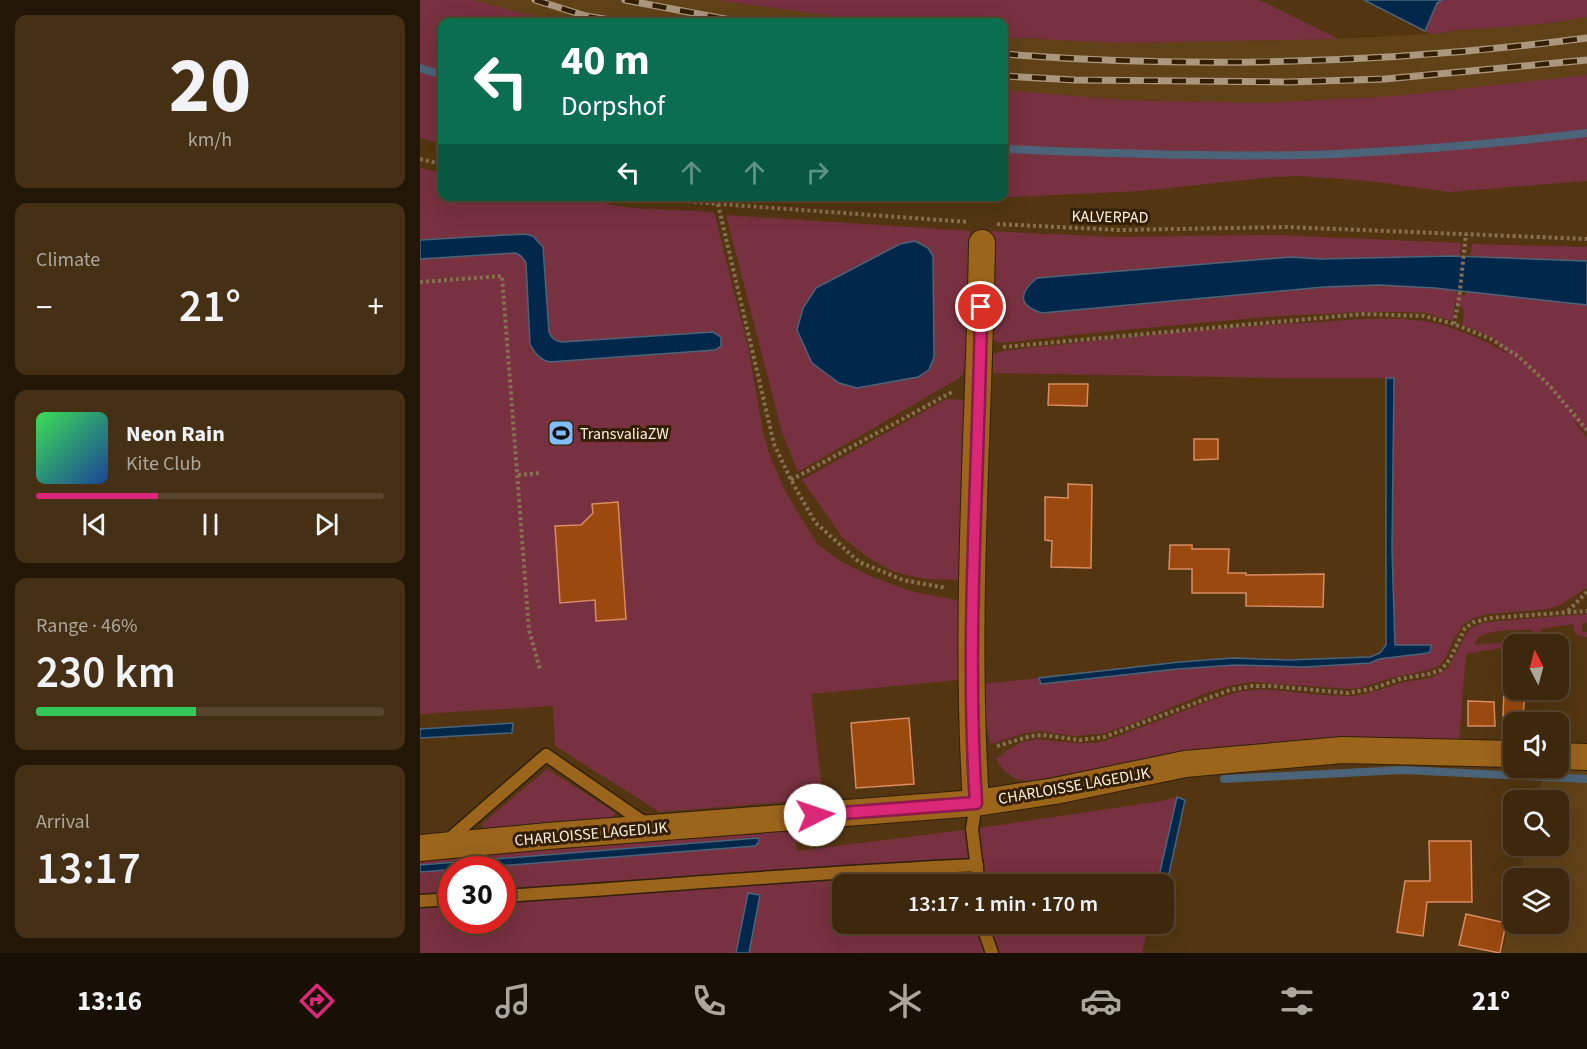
<!DOCTYPE html>
<html lang="en">
<head>
<meta charset="utf-8">
<style>
	body { margin:0; font-family:"Source Sans 3",sans-serif; background:#453016; color:#f1f3f6; height:100vh; display:flex; flex-direction:column; font-size:22px; white-space:nowrap }
	* { box-sizing:border-box; margin:0 }
	p { font-size:20px; color:#ada69d }
	.icon { flex:none; width:33px; height:33px; fill:none; stroke:currentColor; stroke-width:2; stroke-linecap:round; stroke-linejoin:round }
	.map { position:relative; flex:1; overflow:hidden }
	.drawer { display:flex; flex-direction:column; gap:15px; padding:15px; background:#221607; width:420px }
	.drawer>* { flex:none }
	.hud { position:absolute; left:18px; top:18px; width:570px; height:183px; border-radius:12px; box-shadow:0 6px 24px #0002,0 0 0 2px #57442e; background:#0b6e4f; color:#fff; overflow:hidden }
	.needle { width:39px; rotate:354deg }
	.fabs { position:absolute; left:1083px; top:634px; display:grid; gap:12px }
	.fabs a { display:grid; place-items:center; width:66px; height:66px; border-radius:12px; background:#3e280d; box-shadow:0 6px 24px #0002,0 0 0 2px #57442e; font-size:30px }
	.speed { position:absolute; left:18px; top:856px; display:flex; gap:12px; font-size:30px; font-weight:700; text-align:center }
	.speed>* { display:grid; place-content:center; width:78px; height:78px; border-radius:50%; background:#3e280d; box-shadow:0 6px 24px #0002,0 0 0 2px #57442e; line-height:1 }
	.speed .limit { border:9px solid #d22; background:#fff; color:#111 }
	.pin { position:absolute; display:grid; place-items:center; width:51px; height:51px; color:#fff; margin:-26px; border:3px solid #fff; border-radius:50%; box-shadow:0 2px 6px #0007 }
	.me { position:absolute; width:66px; margin:-33px; rotate:86deg; stroke-linejoin:round; filter:drop-shadow(0 0 4px #0008) }
	.turn { display:flex; align-items:center; gap:21px; height:126px; padding:0 24px; font-size:27px }
	.turn .icon { width:78px; height:78px; stroke-width:2.5 }
	.turn b { display:block; font-size:42px; line-height:51px }
	.lanes { display:flex; align-items:center; height:57px; padding:0 24px; background:#0003; justify-content:center; gap:30px; direction:ltr }
	.lanes .off { opacity:.35 }
	.big { font-size:45px; font-weight:600; line-height:1.1 }
	.drawer .tile { flex:1; display:flex; flex-direction:column; justify-content:center; gap:9px; min-width:0; padding:0 21px; border-radius:12px; background:#453016 }
	.drawer .dial { align-items:center; gap:0 }
	.dial b { font-size:78px; line-height:1 }
	.song { display:flex; align-items:center; gap:18px }
	.cover { width:72px; height:72px; border-radius:9px; background:linear-gradient(135deg,hsl(130 70% 55%),hsl(220 70% 35%)) }
	.played { height:6px; border-radius:3px; background:linear-gradient(90deg,#db2777 35%,#57442e 35%) }
	.keys { display:flex; justify-content:space-around; direction:ltr }
	.heat { display:flex; justify-content:space-between; align-items:center; font-size:33px; direction:ltr }
	.charge { height:9px; border-radius:4px; background:linear-gradient(90deg,#34c759 46%,#57442e 0) }
	.trip { position:absolute; left:412px; top:874px; width:342px; height:60px; border-radius:12px; background:#3e280d; box-shadow:0 6px 24px #0002,0 0 0 2px #57442e; font-weight:600; line-height:60px; text-align:center }
	.menu { display:flex; height:96px; justify-content:space-around; align-items:center; background:#191005; color:#ada69d }
	.menu .icon { width:42px; height:42px }
	.menu .selected { color:#db2777 }
	.menu b { font-size:27px; color:#f1f3f6 }
	main { display:flex; flex:1; min-height:0 }
	.map>svg:first-child { display:block }
</style>
</head>
<body>
<main>
<section class="drawer">
<div class="tile dial"><b>20</b><p>km/h</p></div>
<div class="tile"><p>Climate</p>
<div class="heat"><a>−</a><b class="big">21°</b><a>+</a></div>
</div>
<div class="tile">
<div class="song"><i class="cover"></i><div><b>Neon Rain</b><p>Kite Club</p></div></div>
<div class="played"></div>
<div class="keys"><svg class="icon" aria-label="previous" viewBox="0 0 24 24"><path d="M18 5L8 12l10 7zM5 5v14"/></svg><svg class="icon" aria-label="pause" viewBox="0 0 24 24"><path d="M8 5v14M16 5v14"/></svg><svg class="icon" aria-label="next" viewBox="0 0 24 24"><path d="M6 5l10 7-10 7zM19 5v14"/></svg></div>
</div>
<div class="tile"><p>Range · 46%</p><b class="big">230 km</b><div class="charge"></div></div>
<div class="tile"><p>Arrival</p><b class="big">13:17</b></div>
</section>
<div class="map">
<svg width="1167" height="953" viewBox="0 0 1167 953">
	<rect width="100%" height="100%" fill="#533611"/>
	<g fill="#614218">
		<path d="M53,0H297L455,22H134Z"/>
		<path d="M1167,17V75L1145,78L975,96L840,103L700,100L584,90V37L696,43L919,39L1010,34L1041,30L1122,24Z"/>
		<path d="M1167,755V953H1082L1093,904L1094,924H1138V879H1099L1107,846H1138V801H1117L1125,768H1138Z"/>
	</g>
	<g fill="#783140" fill-rule="evenodd">
		<path d="M0,0H53L134,22H22V144L0,138Z"/>
		<path d="M297,0H839L919,39L696,43L584,37V22H455Z"/>
		<path d="M1022,0H1167V17L1122,24L1041,30L1010,34L1005,31L1017,3Z"/>
		<path d="M1167,75V181L1029,192L949,181L879,176L852,177L721,191L593,197H578L584,196V90L700,100L840,103L975,96Z"/>
		<path d="M0,168L22,173V196L146,197L212,208L294,212L329,352L343,432L350,456L365,491L397,544L422,562L450,576L490,591L540,601L538,680L391,694L403,799L240,812L135,746L133,706L0,714V259L95,253C101,255 103,258 106,263L110,344L129,362L295,350L142,342C135,341 132,339 129,333L124,253L113,236L105,234L0,240Z"/>
		<path d="M306,215L550,231L549,366L539,378L378,472L362,432ZM494,241L508,247L513,256L514,357L509,370L419,383L392,363L377,330L396,288L480,244Z"/>
		<path d="M566,231L695,237L857,235L1041,243L1040,257L900,259L871,257L617,278L622,313L933,285L985,286L1036,290V294L1045,296L1046,291L1167,305V433L1152,419L1167,438V588L1140,605L1128,609L1068,614L1054,618L1043,625L1034,639L1026,657L1021,664L1017,667L1008,670L967,679L940,688L930,689L832,682L814,685L789,692L714,723L681,734L653,736L620,731L605,733L571,744L564,717L562,684L619,678L621,684L757,669L816,665L885,667L950,663L959,659L1005,654L1010,652L1011,645H975L972,551L974,378H870L573,373V355L581,351C681,340 781,328 881,323C921,321 965,315 1004,321C1025,324 1046,333 1064,341C1073,345 1081,351 1088,354L1070,336L1042,325L1044,310L1035,301L1033,321L1005,313L984,312H940L846,317L682,332L580,343L573,340L572,243Z"/>
		<path d="M1052,244L1167,247V261L1050,257Z"/>
		<path d="M526,399L547,400L541,580L504,579L474,572L449,558L423,538L382,480Z"/>
		<path d="M1167,614V623H1162V632H1167V637L1157,635L1154,631V624L1121,629V639L1115,645H1094L1093,646L1046,654L1039,741L732,759L609,781C593,780 582,772 576,758L583,755V753L602,742L617,739L653,743H675L685,741L792,700L817,692L842,689L902,695L933,696L953,692L984,682L1010,678L1019,674L1028,668L1047,633L1051,628L1062,623L1079,621ZM1088,630H1112V640L1054,645C1059,631 1075,632 1088,630Z"/>
		<path d="M127,769L196,813L189,822L65,833L62,824Z"/>
		<path d="M757,797L737,885H423V924H729L722,953H0V872L335,846L338,838L0,865V859L375,829L377,851L552,829L742,801ZM32,870H82V921H32Z"/>
	</g>
	<g fill="#01284b" stroke="#4c6479" stroke-width="1.5">
		<path d="M944,0H1022L1017,3L1005,31Z"/>
		<path d="M105,234L113,236L123,247L129,332C132,339 135,341 142,342L293,332L301,337V346L295,350L129,362C119,359 115,353 110,344L106,263C103,258 101,255 95,253L0,259V240Z"/>
		<path d="M495,241L508,248L513,256L514,357L509,370L498,377L437,388L419,383L392,363L377,330L383,308L396,288L480,244Z"/>
		<path d="M1031,256L1167,261V305L1015,288L959,285L904,287L622,313C597,305 599,293 617,278L871,257L900,259Z"/>
		<path d="M966,378H974L972,550L975,645H1011L1010,652L1008,653L959,659L950,663L885,667L816,665L757,669L621,684L619,678L760,662L813,658L868,660L950,657L960,653L966,645Z"/>
		<path d="M93,723L92,733L0,738V729Z"/>
		<path d="M757,797L765,800L744,897V885H737Z"/>
		<path d="M338,838L339,842L335,846L0,872V865Z"/>
		<path d="M328,893L340,895L329,953H316Z"/>
	</g>
	<g fill="none" stroke-linecap="round" stroke-linejoin="round">
		<g stroke="#4c6479" stroke-width="8">
			<path d="M0,68L22,75"/>
			<path d="M584,149C694,153 806,158 917,154C1000,150 1084,143 1167,133"/>
			<path d="M804,779L983,770L1167,779"/>
		</g>
	</g>
	<g fill="#9b490e" stroke="#d88c62" stroke-width="1.5">
		<path d="M629,384H668L667,406L628,405Z"/>
		<path d="M774,439H798V459L774,460Z"/>
		<path d="M648,484L672,485L671,568L631,567L632,541L625,540V497L648,498Z"/>
		<path d="M198,502L206,619L176,621L175,600L140,603L135,526L161,525L173,513L172,504Z"/>
		<path d="M750,545H772V549H809L808,573H826V575L904,574L903,607L826,606V593H772V569H749Z"/>
		<path d="M1084,690H1105L1103,717L1083,716Z"/>
		<path d="M1048,701L1074,702L1075,726H1048Z"/>
		<path d="M489,718L494,784L436,788L431,723Z"/>
		<path d="M1009,841H1051L1052,902H1007L1003,936L977,932L985,881H1010Z"/>
		<path d="M1046,914L1086,923L1080,953L1039,945Z"/>
	</g>
	<g fill="none" stroke-linecap="round" stroke-linejoin="round">
		<g stroke="#31200a" stroke-width="15">
			<g id="service">
				<path d="M556,803L552,829L559,885"/>
				<path d="M27,841L126,755L229,826"/>
				<path d="M82,896C241,886 398,872 557,865"/>
				<path d="M0,901L32,899"/>
				<path d="M563,924L565,933L572,953"/>
			</g>
		</g>
		<g stroke="#31200a" stroke-width="28">
			<g id="minor">
				<path d="M1138,756L1167,757"/>
				<path d="M556,803C544,616 559,429 562,243"/>
				<path d="M0,848L128,836L556,803L635,791L765,764L922,750L1094,754"/>
			</g>
		</g>
		<g stroke="#876f51" stroke-width="4" stroke-dasharray="3 3" stroke-linecap="butt">
			<path d="M0,159L22,164"/>
			<path d="M214,196L298,204L549,222"/>
			<path d="M298,204L354,444L371,480L395,522L439,562L483,580L526,588"/>
			<path d="M577,224L699,230L866,227L1167,239"/>
			<path d="M0,282L82,276L109,630L120,669"/>
			<path d="M1034,324L1039,299L1046,234"/>
			<path d="M583,347L943,314L1004,316L1034,324L1071,339L1098,356L1129,385L1167,430"/>
			<path d="M98,475L120,473"/>
			<path d="M371,480L534,391"/>
			<path d="M1148,611L1167,592"/>
			<path d="M577,746L611,736L622,735L660,740L684,737L810,690L832,686H851L927,693L951,689L980,679L1008,674L1021,670L1030,659L1045,628L1054,622L1070,618L1167,611"/>
		</g>
		<use href="#service" stroke="#9b651b" stroke-width="12"/>
		<use href="#minor" stroke="#9b651b" stroke-width="26"/>
		<g stroke="#ab967e" stroke-width="7">
			<g id="rail">
				<path d="M115,0L166,16L202,22"/>
				<path d="M205,0L321,22"/>
				<path d="M584,54C777,69 974,63 1167,38"/>
				<path d="M584,76L655,80L868,82L965,79L1167,60"/>
			</g>
		</g>
		<use href="#rail" stroke="#341e01" stroke-width="4.5" stroke-dasharray="14" stroke-linecap="butt"/>
	</g>
	<g fill="none" stroke-linecap="round" stroke-linejoin="round">
		<g stroke="#8e194d" stroke-width="15">
			<path id="route" d="M395,815L556,803C545,637 559,472 561,307"/>
		</g>
		<use href="#route" stroke="#db2777" stroke-width="10"/>
	</g>
	<defs>
		<g id="stadium-square" transform="scale(1.35)"><rect x="-9" y="-9" width="18" height="18" rx="4" fill="#80bdfa" stroke="#341e01"/><path d="M0-5a6.5 5 0 1 0 0 10a6.5 5 0 1 0 0-10ZM-3.5-1.8h7v3.6h-7Z" fill="#111"/></g>
	</defs>
	<g fill-rule="evenodd">
		<use href="#stadium-square" x="141" y="433"/>
	</g>
	<g text-anchor="middle" stroke-width="6" stroke-linejoin="round" paint-order="stroke">
		<g font-size="16" fill="#fcf0e3" stroke="#341e01">
			<text transform="translate(690 216) rotate(1)" y="6">KALVERPAD</text>
			<text transform="translate(654 785) rotate(-10)" y="6">CHARLOISSE LAGEDIJK</text>
			<text transform="translate(171 833) rotate(-5)" y="6">CHARLOISSE LAGEDIJK</text>
		</g>
		<g font-size="16" fill="#fcf0e3" stroke="#341e01" text-anchor="start">
			<text x="160" y="439">TransvaliaZW</text>
		</g>
	</g>
</svg>
<div class="fabs">
<a><svg class="needle" viewBox="-14 -14 28 28"><path d="M0-13l5 13h-10z" fill="#e53935"/><path d="M0 13l5-13h-10z" fill="#ada69d"/></svg></a>
<a><svg class="icon" aria-label="sound" viewBox="0 0 24 24"><path d="M4 9h4l5-4v14l-5-4H4zM17 9q2 3 0 6"/></svg></a>
<a><svg class="icon" aria-label="search" viewBox="0 0 24 24"><circle cx="10" cy="10" r="6"/><path d="M15 15l6 6"/></svg></a>
<a><svg class="icon" aria-label="layers" viewBox="0 0 24 24"><path d="M12 4l9 5-9 5-9-5zM3 14l9 5 9-5"/></svg></a>
</div>
<div class="speed"><div class="limit">30</div></div>
<div class="pin" style="left:561px;top:307px;background:#d93025"><svg class="icon" aria-label="arrive" viewBox="0 0 24 24"><path d="M6 21V4h12l-3 4 3 4H6"/></svg></div>
<svg class="me" style="left:395px;top:815px" viewBox="-20 -20 40 40"><circle r="19" fill="#fff"/><path d="M0-13L10 11 0 6-10 11z" fill="#db2777"/></svg>
<div class="trip">13:17 · 1 min · 170 m</div>
<div class="hud">
<div class="turn"><svg class="icon" aria-label="left" viewBox="0 0 24 24"><path d="M17 20v-9H6M10 6l-5 5 5 5"/></svg><div><b>40 m</b>Dorpshof</div></div>
<div class="lanes"><svg class="icon" aria-label="left" viewBox="0 0 24 24"><path d="M17 20v-9H6M10 6l-5 5 5 5"/></svg><svg class="icon off" aria-label="ahead" viewBox="0 0 24 24"><path d="M12 20V5M6 11l6-6 6 6"/></svg><svg class="icon off" aria-label="ahead" viewBox="0 0 24 24"><path d="M12 20V5M6 11l6-6 6 6"/></svg><svg class="icon off" aria-label="right" viewBox="0 0 24 24"><path d="M7 20v-9h11M14 6l5 5-5 5"/></svg></div>
</div>
</div>
</main>
<nav class="menu">
<b>13:16</b>
<svg class="icon selected" aria-label="directions" viewBox="0 0 24 24"><path d="M12 3l9 9-9 9-9-9zM9 14v-3h6M13 9l2 2-2 2"/></svg>
<svg class="icon" aria-label="music" viewBox="0 0 24 24"><path d="M9 18V5l10-2v13"/><circle cx="6" cy="18" r="3"/><circle cx="16" cy="16" r="3"/></svg>
<svg class="icon" aria-label="phone" viewBox="0 0 24 24"><path d="M5 4h4l2 5-3 2q2 4 5 5l2-3 5 2v4C11 20 4 13 5 4z"/></svg>
<svg class="icon" aria-label="climate" viewBox="0 0 24 24"><path d="M12 3v18M4 7l16 10M4 17L20 7"/></svg>
<svg class="icon" aria-label="car" viewBox="0 0 24 24"><path d="M5 17H2v-5l4-1 3-4h7l3 4 3 1v5h-3M9 17h6M6 11h13"/><circle cx="7" cy="17" r="2"/><circle cx="17" cy="17" r="2"/></svg>
<svg class="icon" aria-label="filters" viewBox="0 0 24 24"><path d="M4 7h16M4 17h16"/><circle cx="9" cy="7" r="2"/><circle cx="15" cy="17" r="2"/></svg>
<b>21°</b>
</nav>
</body>
</html>
